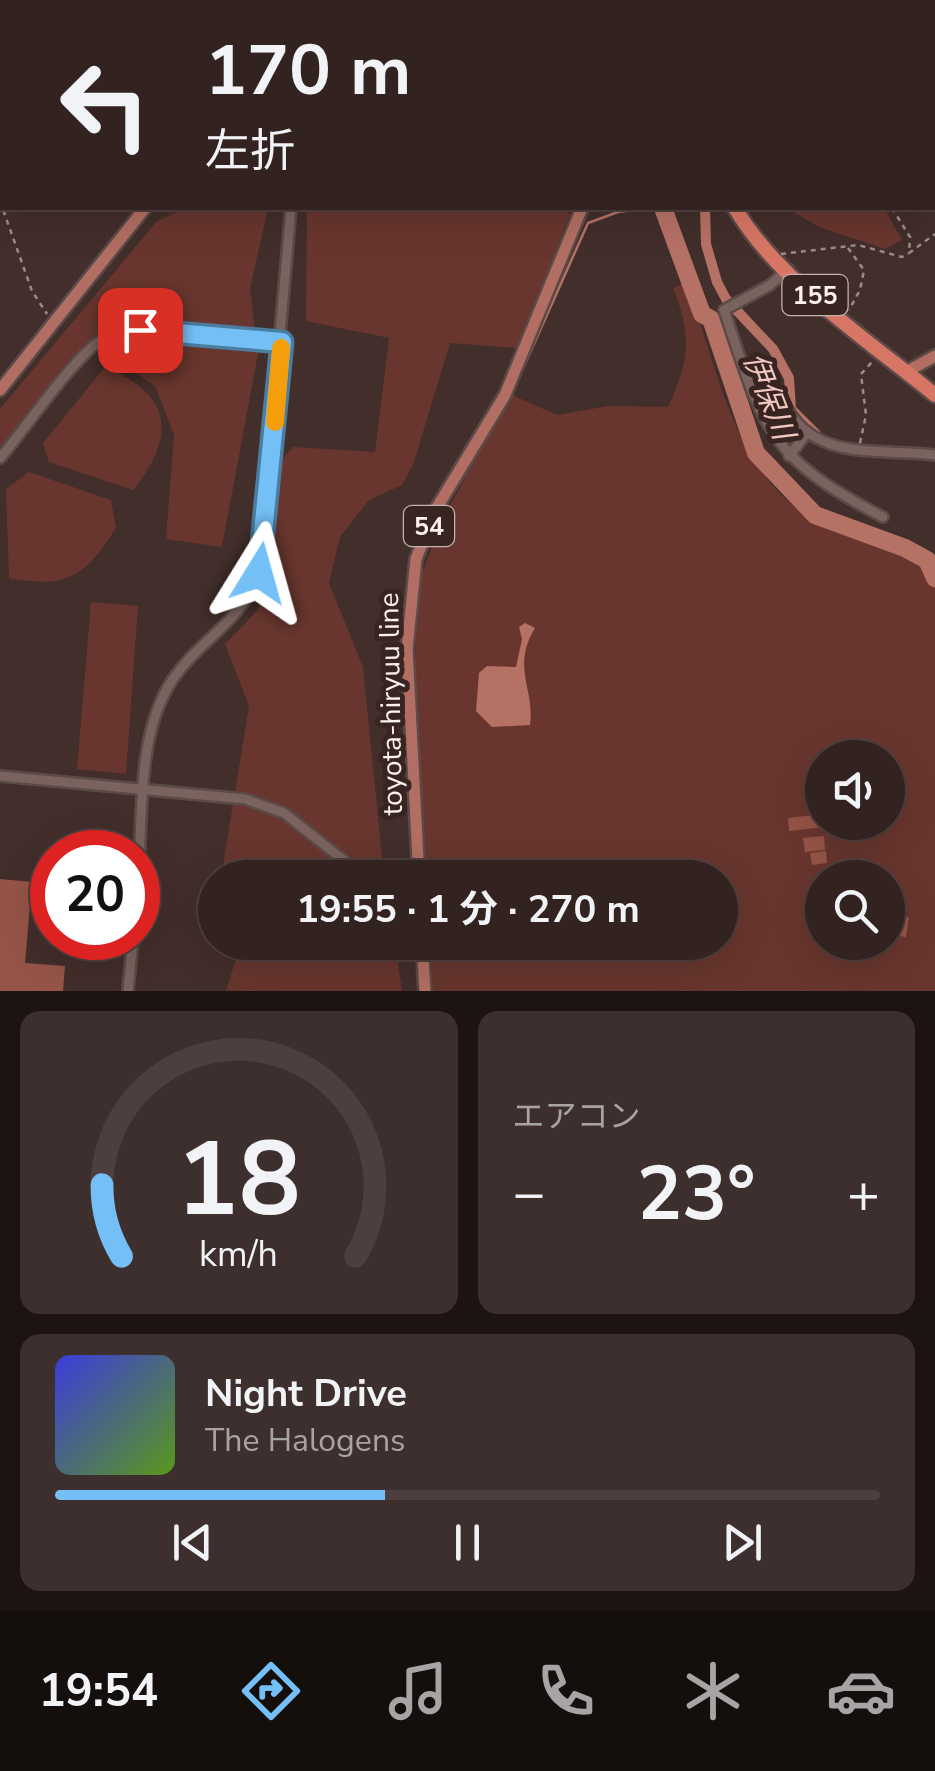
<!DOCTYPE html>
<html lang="ja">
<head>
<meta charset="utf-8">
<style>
	body { margin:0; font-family:"Nunito Sans","Noto Sans JP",sans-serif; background:#3d2f2d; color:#f1f3f6; height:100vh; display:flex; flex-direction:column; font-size:38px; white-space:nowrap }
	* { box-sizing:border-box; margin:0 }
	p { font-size:32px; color:#a8a4a5 }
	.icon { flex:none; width:55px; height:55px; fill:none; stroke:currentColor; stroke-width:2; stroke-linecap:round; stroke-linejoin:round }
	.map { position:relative; height:991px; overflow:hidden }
	.panel { display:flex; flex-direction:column; gap:20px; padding:20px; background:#1c1312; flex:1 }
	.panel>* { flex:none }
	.banner { position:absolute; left:0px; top:0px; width:935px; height:210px; box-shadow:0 10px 40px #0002,0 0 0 2px #4d3f3e; background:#322220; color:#f1f3f6; overflow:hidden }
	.fabs { position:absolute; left:805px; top:740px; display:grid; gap:20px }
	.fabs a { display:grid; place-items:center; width:100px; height:100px; border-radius:50%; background:#322220; box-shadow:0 10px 40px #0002,0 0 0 2px #4d3f3e; font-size:50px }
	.speed { position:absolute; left:30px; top:830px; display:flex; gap:20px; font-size:50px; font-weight:700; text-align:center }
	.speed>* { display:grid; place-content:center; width:130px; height:130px; border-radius:50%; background:#322220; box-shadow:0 10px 40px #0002,0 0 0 2px #4d3f3e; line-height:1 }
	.speed .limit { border:15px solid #d22; background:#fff; color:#111 }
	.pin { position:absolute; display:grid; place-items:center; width:85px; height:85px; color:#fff; margin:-42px; border-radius:20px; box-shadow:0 5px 15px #0006 }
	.me { position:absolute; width:110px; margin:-55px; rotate:8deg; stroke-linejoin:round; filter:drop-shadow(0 0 8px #0008) }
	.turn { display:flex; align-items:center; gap:35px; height:210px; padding:0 40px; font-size:45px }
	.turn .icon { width:130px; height:130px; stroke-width:2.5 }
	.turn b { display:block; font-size:70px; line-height:85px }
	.big { font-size:75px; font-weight:700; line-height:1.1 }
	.panel .tile { flex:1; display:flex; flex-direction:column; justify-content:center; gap:15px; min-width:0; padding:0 35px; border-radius:20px; background:#3d2f2d }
	.panel .dial { align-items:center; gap:0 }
	.dial svg { height:260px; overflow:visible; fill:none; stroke:#4d3f3e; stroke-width:7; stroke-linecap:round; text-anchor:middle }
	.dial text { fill:#f1f3f6; stroke:none }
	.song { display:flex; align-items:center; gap:30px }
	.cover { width:120px; height:120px; border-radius:15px; background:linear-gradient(135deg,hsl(240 70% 55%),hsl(90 70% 35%)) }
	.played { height:10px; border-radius:5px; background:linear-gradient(90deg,#74c0f6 40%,#4d3f3e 40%) }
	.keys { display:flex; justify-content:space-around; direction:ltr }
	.heat { display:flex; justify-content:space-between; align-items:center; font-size:55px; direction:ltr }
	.panel .tiles { flex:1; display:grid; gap:20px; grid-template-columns:1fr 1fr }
	.tile:last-child { grid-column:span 2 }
	.trip { position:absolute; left:198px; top:860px; width:540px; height:100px; border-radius:50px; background:#322220; box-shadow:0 10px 40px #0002,0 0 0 2px #4d3f3e; font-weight:700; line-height:100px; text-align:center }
	.tabs { display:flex; height:160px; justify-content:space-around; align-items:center; background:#140e0d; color:#a8a4a5 }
	.tabs .icon { width:70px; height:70px }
	.tabs .selected { color:#74c0f6 }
	.tabs b { font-size:45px; color:#f1f3f6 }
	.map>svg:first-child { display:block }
</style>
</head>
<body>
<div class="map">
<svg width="935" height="991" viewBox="0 0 935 991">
	<rect width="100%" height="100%" fill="#422e2a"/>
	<g fill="#68362e" fill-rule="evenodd">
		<path d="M187,208H268L250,289L258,354L222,547L166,539L174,435L155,386L88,342L0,447V409L157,221Z"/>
		<path d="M307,208H563L570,214L518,348L450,343L413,465L402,485L369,500L340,537L329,583L363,667L384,877L221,878L249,706L225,644L258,610L273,549V470L293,447L375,452L389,338L306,321Z"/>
		<path d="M787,208H884L902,240L885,249L819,227Z"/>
		<path d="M686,282C718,365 733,482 823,524C841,533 864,533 882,542C901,551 916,566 935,574V991H433L430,943L720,942V878L426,877L415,674L417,586L445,514L512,395L557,415L608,406L668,407C690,360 692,336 673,288ZM822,758H888V822H822ZM822,878H888V942H822Z"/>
		<path d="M105,367C172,394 177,436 133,490L49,462L43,443Z"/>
		<path d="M29,472L111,500L116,528C85,577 67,589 9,578L6,489Z"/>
		<path d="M91,602L138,606L126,774L77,769Z"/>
		<path d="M232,942L395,943L402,991H226L236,959Z"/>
	</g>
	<path fill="#b67165" d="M525,623L535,628C511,667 535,689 530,725L492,727L476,711L479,673L487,666L516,667L522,639L519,627Z"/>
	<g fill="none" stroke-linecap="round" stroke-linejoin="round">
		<g stroke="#b67165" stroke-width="2.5">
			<path d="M339,0L340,2"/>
			<path d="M0,155L2,154"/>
			<path d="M652,208L664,211"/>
			<path d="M459,484L508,402L588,223L618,212L650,208"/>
		</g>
		<path stroke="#b67165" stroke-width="10" d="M705,208L706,244L717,282L726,299L773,349L789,378L791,409L816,434"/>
		<g stroke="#b67165" stroke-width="18">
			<path d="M591,0L592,2"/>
			<path d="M0,172L2,171"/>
			<path d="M663,208L702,314L711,319L756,453L815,515L905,548L927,560L935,578"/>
		</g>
	</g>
	<g fill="#965448">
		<path d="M822,814L824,827L789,831L788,818Z"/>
		<path d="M824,836L825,850L805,852L803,838Z"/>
		<path d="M826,851L827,863L812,865L810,853Z"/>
		<path d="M0,879L32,882L25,963L65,966L63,991H0Z"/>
		<path d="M900,916L909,917L906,937L898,936Z"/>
	</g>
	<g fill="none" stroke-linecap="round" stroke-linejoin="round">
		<g stroke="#5b4a47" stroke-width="14">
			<g id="minor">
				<path d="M670,0L672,2"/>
				<path d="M508,2L511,0"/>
				<path d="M788,269L770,285L724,310C764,429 767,457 883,517"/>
				<path d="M760,410L784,402C811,463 882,448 935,455"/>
				<path d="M789,456L808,432"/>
				<path d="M0,458C25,429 72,360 100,341C137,316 236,337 281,342"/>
				<path d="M0,776L245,799L284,813L366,878"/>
				<path d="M138,882C143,819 136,733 173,679C201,638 240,624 259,573L291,208"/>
				<path d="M128,991L133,938"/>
			</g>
		</g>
		<g stroke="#5b4a47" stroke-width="16">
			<g id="major">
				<path d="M534,2L538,0"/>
				<path d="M906,372L935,356"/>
				<path d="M0,390L145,208"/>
				<path d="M419,878L407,649L416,559L436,509L505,395L582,208"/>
				<path d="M422,942L425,991"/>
			</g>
		</g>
		<g stroke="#5b4a47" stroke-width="19">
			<g id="highway">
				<path d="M639,0L641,2"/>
				<path d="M735,208C778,281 869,341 935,395"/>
			</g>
		</g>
		<g stroke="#9c8c89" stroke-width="2.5" stroke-dasharray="5 5" stroke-linecap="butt">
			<path d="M18,0L22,2"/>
			<path d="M265,0L266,2"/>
			<path d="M85,2H93"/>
			<path d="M0,160L2,159"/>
			<path d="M0,201L32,291L47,314"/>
			<path d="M892,208L910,237L909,253L935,234"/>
			<path d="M848,248L864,270L860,290L849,310"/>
			<path d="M781,254L858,245L902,257L909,253"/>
			<path d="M860,443L866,415L861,374L873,361"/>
		</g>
		<use href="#minor" stroke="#7a635e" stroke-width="9"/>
		<use href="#major" stroke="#b26e62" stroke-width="11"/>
		<use href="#highway" stroke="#d87665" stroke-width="14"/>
	</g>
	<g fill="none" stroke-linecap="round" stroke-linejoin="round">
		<g stroke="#4b7da0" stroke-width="25">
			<path id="route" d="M140,330L282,342L259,573"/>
		</g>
		<use href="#route" stroke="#74c0f6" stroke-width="18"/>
		<path stroke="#f59e0b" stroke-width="18" d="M275,422L281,348"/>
	</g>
	<g text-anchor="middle" stroke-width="10" stroke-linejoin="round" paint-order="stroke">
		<g fill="#382420" stroke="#c2b4b2" stroke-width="2.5">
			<rect x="782.5" y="275" width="65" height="40" rx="8"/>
			<rect x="404" y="506" width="50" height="40" rx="8"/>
		</g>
		<g font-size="25" font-weight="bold" fill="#fdf2f0">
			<text x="815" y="304">155</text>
			<text x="429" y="535">54</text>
		</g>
		<g font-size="28" fill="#fdf2f0" stroke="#382420">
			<text transform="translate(390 704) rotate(-91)" y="10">toyota-hiryuu line</text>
		</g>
		<g font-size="30" font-style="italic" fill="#f1c8c0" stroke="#382420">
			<text transform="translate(769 396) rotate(69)" y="10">伊保川</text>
		</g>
	</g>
</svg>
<div class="fabs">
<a><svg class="icon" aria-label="sound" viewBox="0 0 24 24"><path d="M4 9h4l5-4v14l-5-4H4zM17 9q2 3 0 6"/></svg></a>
<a><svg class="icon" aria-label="search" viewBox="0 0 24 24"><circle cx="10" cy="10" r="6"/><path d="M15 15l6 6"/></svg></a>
</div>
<div class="speed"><div class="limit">20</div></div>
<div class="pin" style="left:140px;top:330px;background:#d93025"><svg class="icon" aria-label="arrive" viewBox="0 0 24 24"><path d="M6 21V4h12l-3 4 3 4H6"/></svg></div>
<svg class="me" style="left:259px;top:573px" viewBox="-20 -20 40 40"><path d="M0-17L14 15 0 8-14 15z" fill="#74c0f6" stroke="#fff" stroke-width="4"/></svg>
<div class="trip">19:55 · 1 分 · 270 m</div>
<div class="banner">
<div class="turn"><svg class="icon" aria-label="left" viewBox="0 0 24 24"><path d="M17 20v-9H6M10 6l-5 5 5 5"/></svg><div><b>170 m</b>左折</div></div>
</div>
</div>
<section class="panel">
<div class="tiles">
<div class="tile dial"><svg viewBox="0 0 100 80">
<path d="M14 69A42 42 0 1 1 86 69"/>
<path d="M14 69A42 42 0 0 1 8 47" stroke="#74c0f6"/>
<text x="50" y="56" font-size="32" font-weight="700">18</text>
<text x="50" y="72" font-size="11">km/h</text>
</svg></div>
<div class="tile"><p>エアコン</p>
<div class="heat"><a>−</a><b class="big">23°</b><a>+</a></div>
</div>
<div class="tile">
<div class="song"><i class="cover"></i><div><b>Night Drive</b><p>The Halogens</p></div></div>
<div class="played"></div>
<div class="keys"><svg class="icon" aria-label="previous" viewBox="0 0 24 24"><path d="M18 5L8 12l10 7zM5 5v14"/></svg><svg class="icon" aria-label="pause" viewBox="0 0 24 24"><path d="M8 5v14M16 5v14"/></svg><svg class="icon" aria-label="next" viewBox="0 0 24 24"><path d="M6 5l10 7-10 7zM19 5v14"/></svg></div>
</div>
</div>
</section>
<nav class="tabs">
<b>19:54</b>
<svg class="icon selected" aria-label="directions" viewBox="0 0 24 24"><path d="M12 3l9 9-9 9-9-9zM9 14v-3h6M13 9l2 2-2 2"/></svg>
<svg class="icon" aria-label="music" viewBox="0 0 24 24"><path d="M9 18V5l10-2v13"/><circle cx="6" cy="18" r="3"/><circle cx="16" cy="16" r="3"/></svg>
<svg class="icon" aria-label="phone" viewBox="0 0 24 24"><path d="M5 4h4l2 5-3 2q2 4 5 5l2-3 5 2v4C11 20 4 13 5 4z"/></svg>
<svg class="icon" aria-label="climate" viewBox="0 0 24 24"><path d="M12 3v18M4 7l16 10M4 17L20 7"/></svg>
<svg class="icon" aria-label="car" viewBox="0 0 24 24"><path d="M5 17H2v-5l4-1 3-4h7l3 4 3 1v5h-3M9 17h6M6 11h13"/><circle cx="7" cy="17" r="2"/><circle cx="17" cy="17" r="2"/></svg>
</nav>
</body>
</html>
